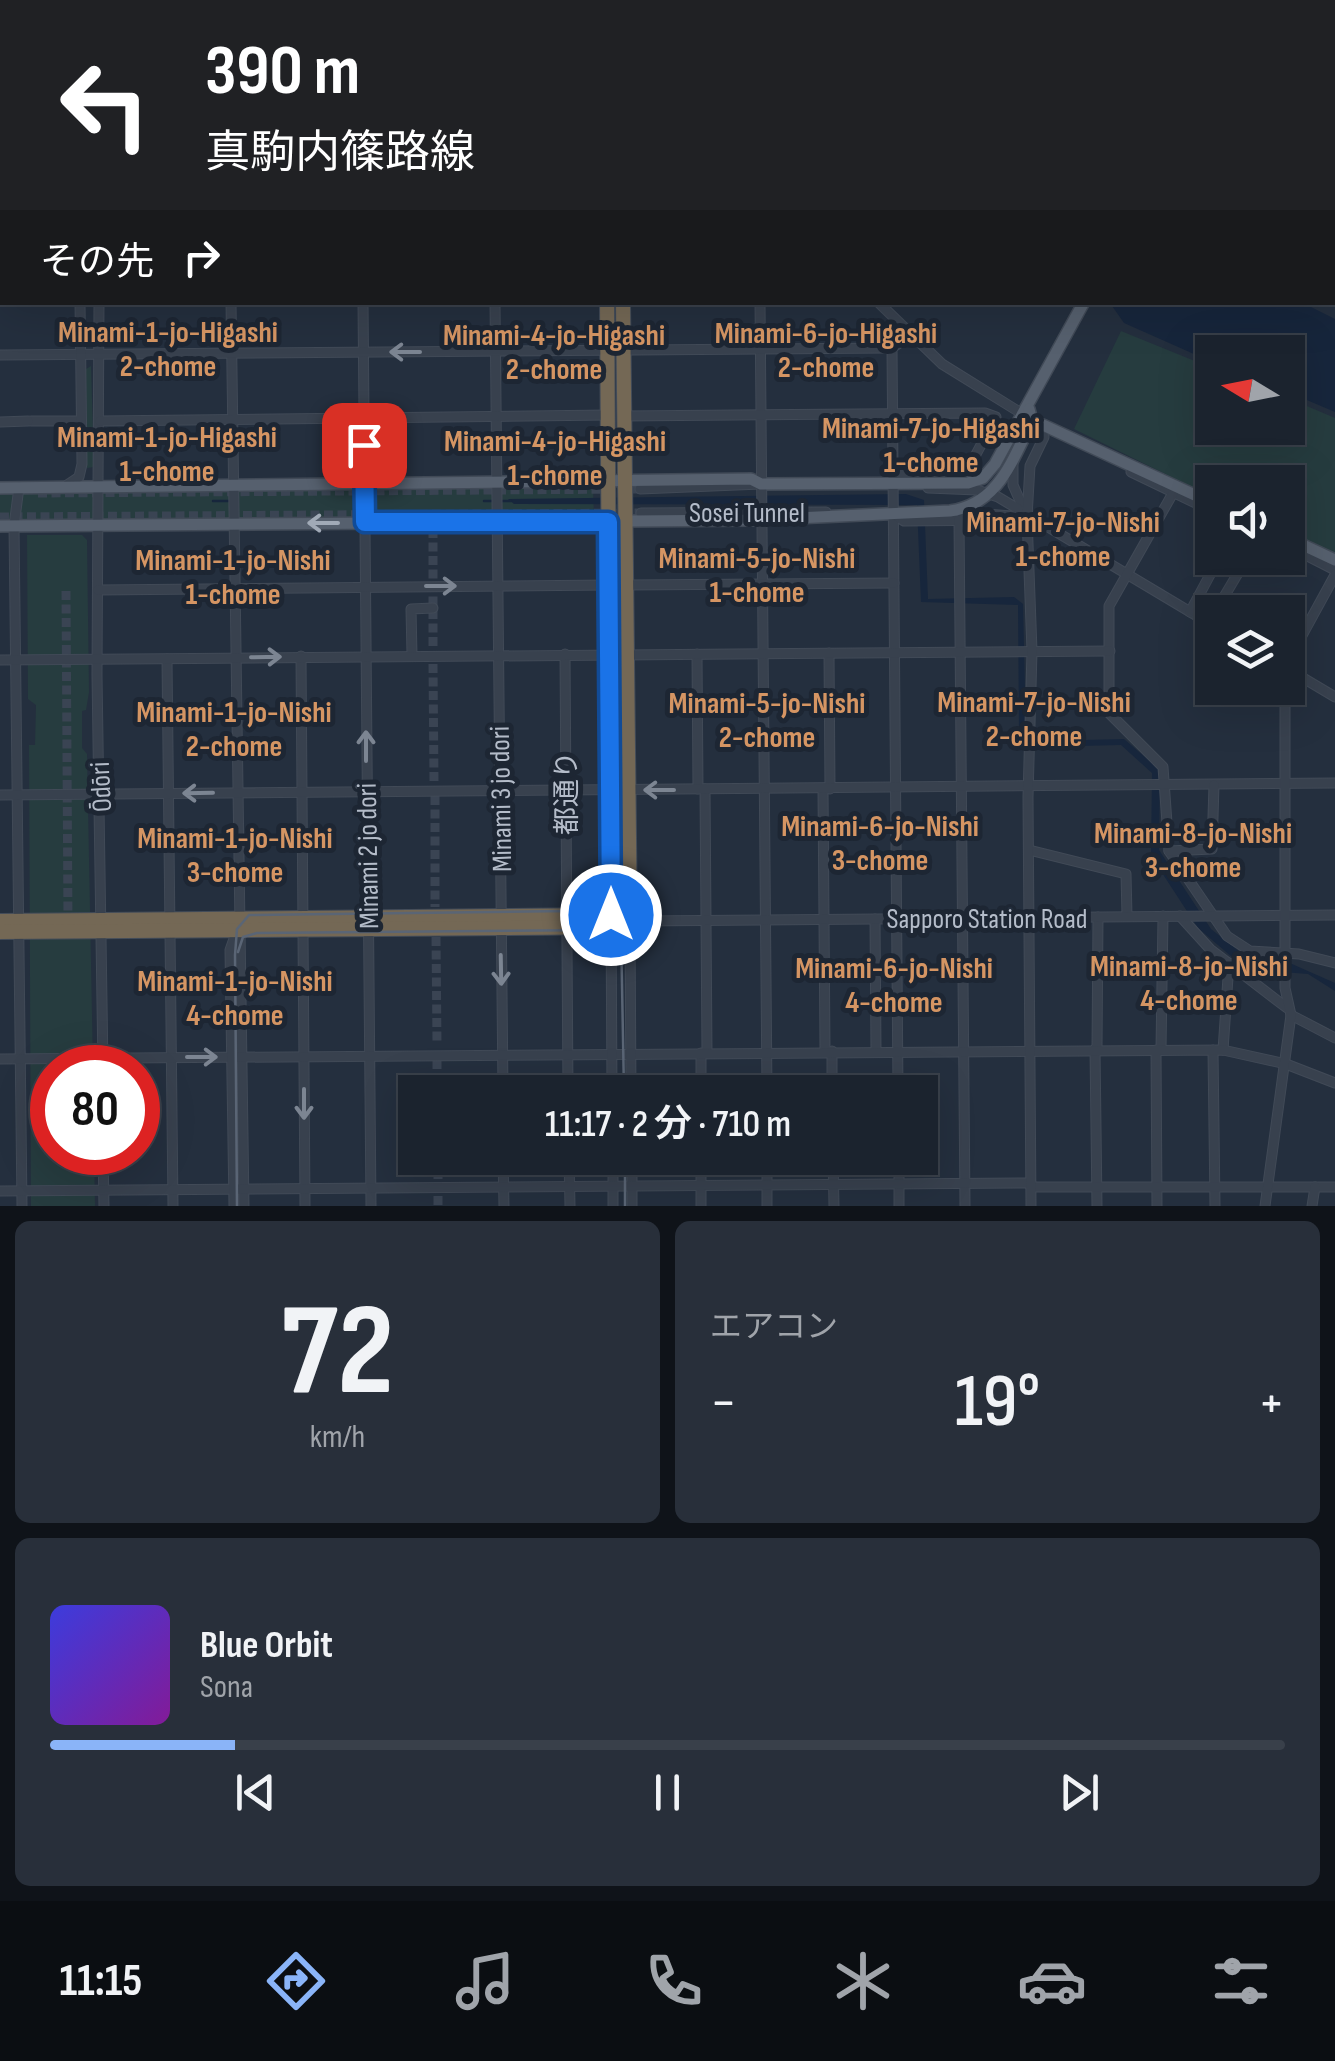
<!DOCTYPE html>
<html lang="ja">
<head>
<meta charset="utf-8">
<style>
	body { margin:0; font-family:"Sofia Sans Condensed","Noto Sans JP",sans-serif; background:#282f3a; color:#f1f3f6; height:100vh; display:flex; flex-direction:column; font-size:38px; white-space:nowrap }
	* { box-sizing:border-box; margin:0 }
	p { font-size:32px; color:#a0a4aa }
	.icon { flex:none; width:55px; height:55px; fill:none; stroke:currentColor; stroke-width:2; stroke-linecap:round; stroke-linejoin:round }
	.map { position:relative; height:1206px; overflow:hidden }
	.side { display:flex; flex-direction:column; gap:15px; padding:15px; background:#0f1319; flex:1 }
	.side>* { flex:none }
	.guide { position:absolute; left:0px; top:0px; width:1335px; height:305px; box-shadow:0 10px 40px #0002,0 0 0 2px #39404a; background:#202124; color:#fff; overflow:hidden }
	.needle { width:65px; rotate:280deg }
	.buttons { position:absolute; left:1195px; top:335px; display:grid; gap:20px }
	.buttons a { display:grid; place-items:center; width:110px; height:110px; border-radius:0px; background:#1b232e; box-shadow:0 10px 40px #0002,0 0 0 2px #39404a; font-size:50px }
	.speed { position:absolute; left:30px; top:1045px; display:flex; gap:20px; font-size:50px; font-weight:700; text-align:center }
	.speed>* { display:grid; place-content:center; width:130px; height:130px; border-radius:50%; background:#1b232e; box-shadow:0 10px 40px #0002,0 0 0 2px #39404a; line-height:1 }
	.speed .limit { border:15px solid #d22; background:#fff; color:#111 }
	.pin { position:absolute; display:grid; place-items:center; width:85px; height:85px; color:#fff; margin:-42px; border-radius:20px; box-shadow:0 5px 15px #0006 }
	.me { position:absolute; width:110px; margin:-55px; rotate:0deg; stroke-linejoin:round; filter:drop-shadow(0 0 8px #0008) }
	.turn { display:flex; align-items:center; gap:35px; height:210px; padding:0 40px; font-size:45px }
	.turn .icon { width:130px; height:130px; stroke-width:2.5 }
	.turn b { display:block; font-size:70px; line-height:85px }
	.then { display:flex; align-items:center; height:95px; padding:0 40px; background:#0003; gap:20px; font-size:38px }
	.big { font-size:75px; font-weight:600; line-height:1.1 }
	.side .tile { flex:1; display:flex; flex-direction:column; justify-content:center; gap:15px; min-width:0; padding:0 35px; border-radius:15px; background:#282f3a }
	.side .dial { align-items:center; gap:0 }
	.dial b { font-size:130px; line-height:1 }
	.song { display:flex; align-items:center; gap:30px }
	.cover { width:120px; height:120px; border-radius:15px; background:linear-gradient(135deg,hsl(240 70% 55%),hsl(290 70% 35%)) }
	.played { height:10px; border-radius:5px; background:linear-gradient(90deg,#8ab4f8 15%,#39404a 15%) }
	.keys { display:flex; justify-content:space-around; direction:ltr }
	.heat { display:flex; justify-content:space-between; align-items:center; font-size:55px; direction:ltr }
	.side .tiles { flex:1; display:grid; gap:15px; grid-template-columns:1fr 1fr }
	.tile:last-child { grid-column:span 2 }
	.trip { position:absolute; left:398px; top:1075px; width:540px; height:100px; border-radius:0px; background:#1b232e; box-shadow:0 10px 40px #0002,0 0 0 2px #39404a; font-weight:600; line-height:100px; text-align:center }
	.menu { display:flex; height:160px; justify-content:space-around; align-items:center; background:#0b0e12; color:#a0a4aa }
	.menu .icon { width:70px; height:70px }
	.menu .selected { color:#8ab4f8 }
	.menu b { font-size:45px; color:#f1f3f6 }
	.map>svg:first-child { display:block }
</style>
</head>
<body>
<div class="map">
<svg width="1335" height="1206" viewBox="0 0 1335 1206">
	<rect width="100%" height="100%" fill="#242f3e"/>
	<g fill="#263c3f">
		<path d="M1121,331L1212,368V428H1288V398L1335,418V554L1288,532V482H1212V497L1074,429Z"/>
		<path d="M91,366L94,467L87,468L86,369Z"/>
		<path d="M513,487H593L594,516L0,521V492Z"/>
		<path d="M27,535H82L87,540L89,692L86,710L82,711V748L87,754L93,1067L52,1068V1152L94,1153L95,1206H31L29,745H35L36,705L28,699Z"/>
	</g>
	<g fill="#17263c">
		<path d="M1110,303H1303L1335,319V412L1288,392V352H1212V362L1124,323Z"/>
		<path d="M906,494L924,500L928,599L1014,597L1023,604L1026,733L1040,741L1124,739L1160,770L1159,850L1211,929L1250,960L1292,964L1335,983V991L1308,974L1256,970L1239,963L1198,928L1151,856L1152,773L1121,745L1037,747L1019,733L1018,605L921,602L917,505L514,504L508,499Z"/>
	</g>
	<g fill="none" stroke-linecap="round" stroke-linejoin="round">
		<g stroke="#17263c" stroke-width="2.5">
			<path d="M213,501H230"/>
			<path d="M484,501H511"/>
		</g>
		<g stroke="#3a4453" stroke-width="9" stroke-dasharray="9 4.5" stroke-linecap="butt">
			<path d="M38,493L640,489"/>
			<path d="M0,517L641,513"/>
			<path d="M433,529V647"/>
			<path d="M66,591L68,924"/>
			<path d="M433,664L434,781"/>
			<path d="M435,796V907"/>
			<path d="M436,937L437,1045"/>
			<path d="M437,1060V1092"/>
			<path d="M438,1158V1179"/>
			<path d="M438,1196V1206"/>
		</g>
		<g stroke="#414a57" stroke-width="11">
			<g id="minor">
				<path d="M78,0V2"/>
				<path d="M96,0V2"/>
				<path d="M228,0V2"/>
				<path d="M360,0V2"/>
				<path d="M492,0V2"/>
				<path d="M617,0V2"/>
				<path d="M675,0L677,2"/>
				<path d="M878,0L881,2"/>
				<path d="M1023,0L1025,2"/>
				<path d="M1109,0L1111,2"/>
				<path d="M970,2L973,0"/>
				<path d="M1183,2L1185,0"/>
				<path d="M1237,2L1239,0"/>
				<path d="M1264,2L1265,0"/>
				<path d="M1332,61L1335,62"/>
				<path d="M0,91H2"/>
				<path d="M0,158H2"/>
				<path d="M1332,190L1335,191"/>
				<path d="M0,223H2"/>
				<path d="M0,290H2"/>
				<path d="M99,302L97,675L103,1068"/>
				<path d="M231,302L244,1206"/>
				<path d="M363,302L371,1206"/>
				<path d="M495,302L503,1092"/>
				<path d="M760,302L767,1092"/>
				<path d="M878,302L942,364L1021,413"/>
				<path d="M892,348L898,1092"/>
				<path d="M0,355L892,348L910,336"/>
				<path d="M624,416L985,413L996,417L967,471L893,475"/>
				<path d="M31,421H81"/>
				<path d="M100,421L608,415"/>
				<path d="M0,422L28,421"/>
				<path d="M1013,463V485L1024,510"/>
				<path d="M1131,472L1212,511"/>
				<path d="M67,485L79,477L82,464L80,302"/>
				<path d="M19,487L14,526L22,1206"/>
				<path d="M928,488L977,490L998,497L1212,625"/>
				<path d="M640,489L761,484"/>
				<path d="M1173,493L1109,606V713L1163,767L1169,851L1227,936L1250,951L1299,954L1335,963"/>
				<path d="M961,512L1025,517"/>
				<path d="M641,513L826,512"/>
				<path d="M893,514L904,521L1006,520L1027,531"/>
				<path d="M959,520L965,1206"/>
				<path d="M1288,546L1335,570"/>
				<path d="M626,585L894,583"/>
				<path d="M98,590L609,585"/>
				<path d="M1190,612L1219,558"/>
				<path d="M1215,612L1247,558"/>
				<path d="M829,653L830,789"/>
				<path d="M565,654L568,1092"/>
				<path d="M697,654L698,789"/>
				<path d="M412,655L411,609L433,608"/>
				<path d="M301,656L305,1206"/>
				<path d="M167,659L173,1206"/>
				<path d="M0,660L1110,651"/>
				<path d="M1288,661L1335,575"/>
				<path d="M1288,669L1335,697"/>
				<path d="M705,789L707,1053"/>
				<path d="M823,789L825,1051"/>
				<path d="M0,795L1335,783"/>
				<path d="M1029,850L1126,874L1127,916"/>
				<path d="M1169,851L1212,849L1214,785"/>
				<path d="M1180,916L1210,949L1287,1008"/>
				<path d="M875,919L876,1050"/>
				<path d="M1291,1015L1335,1038"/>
				<path d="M1095,1049L1097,1206"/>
				<path d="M1097,1049L1098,917"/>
				<path d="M1156,1050L1157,1206"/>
				<path d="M1161,1050L1163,916"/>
				<path d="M1213,1050L1215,1206"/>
				<path d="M1223,1050L1229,963"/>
				<path d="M832,1051V1092"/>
				<path d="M701,1053V1092"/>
				<path d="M0,1059L1223,1050L1286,1064L1335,1083"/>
				<path d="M612,1092L611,915L632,916"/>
				<path d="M631,1092L630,927L638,921L1335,915"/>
				<path d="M103,1152L104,1206"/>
				<path d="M503,1158L504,1206"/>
				<path d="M569,1158L570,1206"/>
				<path d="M613,1158V1206"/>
				<path d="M632,1158V1206"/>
				<path d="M701,1158V1206"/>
				<path d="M767,1158V1206"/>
				<path d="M833,1158L834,1206"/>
				<path d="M899,1158V1206"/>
				<path d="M1031,1187H1335"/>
				<path d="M0,1191L1031,1183"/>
				<path d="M234,1206L230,950L237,930"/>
				<path d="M1031,1206L1028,797L1032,651L1027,517L1030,466L1044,437"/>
				<path d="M1265,1206L1291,1015L1285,988V688"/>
				<path d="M1312,1206L1315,1187"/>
			</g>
		</g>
		<g stroke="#414a57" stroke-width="14">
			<g id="major">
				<path d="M1320,0L1322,2"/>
				<path d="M1332,15L1335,18"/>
				<path d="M1332,226L1335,227"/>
				<path d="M1027,431L1043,425L1212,503"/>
				<path d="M0,488L751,479L761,484L968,483L983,478L995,464L1084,302"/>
				<path d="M0,526L752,520L950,511C999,504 1012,460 1032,421L1029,409"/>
				<path d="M1288,538L1335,560"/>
			</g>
		</g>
		<g stroke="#434c59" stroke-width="16">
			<g id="highway">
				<path d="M784,2L787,0"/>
				<path d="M0,921L611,915L607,302"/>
				<path d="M0,932L630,927L623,302"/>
			</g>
		</g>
		<use href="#minor" stroke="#38414e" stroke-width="9"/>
		<use href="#major" stroke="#56606e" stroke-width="11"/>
		<use href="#highway" stroke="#746855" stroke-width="14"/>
		<g stroke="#5a6575" stroke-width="2.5">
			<path d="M238,952L243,937L257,933L602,930L614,934L620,948"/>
			<path d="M625,1158V1206"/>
			<path d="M237,1206L235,955L237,929L249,915L567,911L611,915L621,930L624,1092"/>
		</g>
	</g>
	<defs><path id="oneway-shaft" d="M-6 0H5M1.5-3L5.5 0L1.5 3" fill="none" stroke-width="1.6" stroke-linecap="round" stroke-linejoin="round" transform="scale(2.5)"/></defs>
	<g stroke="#7c8592">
		<use href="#oneway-shaft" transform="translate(405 352) rotate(180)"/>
		<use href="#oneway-shaft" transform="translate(441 586)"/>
		<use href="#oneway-shaft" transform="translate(266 657) rotate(-1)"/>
		<use href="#oneway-shaft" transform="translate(366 746) rotate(-90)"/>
		<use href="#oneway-shaft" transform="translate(659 790) rotate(180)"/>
		<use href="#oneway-shaft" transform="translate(198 793) rotate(179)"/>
		<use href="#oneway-shaft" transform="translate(501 970) rotate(89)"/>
		<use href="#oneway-shaft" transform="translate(202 1057)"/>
		<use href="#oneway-shaft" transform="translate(304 1104) rotate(90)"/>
	</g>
	<use stroke="#a1aab7" href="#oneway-shaft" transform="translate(323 523) rotate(180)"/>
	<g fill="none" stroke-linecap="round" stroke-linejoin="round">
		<g stroke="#114b97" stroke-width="25">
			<path id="route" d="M364,445L365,522H608L611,915"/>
		</g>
		<use href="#route" stroke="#1a73e8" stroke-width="18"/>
	</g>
	<g text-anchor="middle" stroke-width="10" stroke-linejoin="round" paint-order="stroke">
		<g font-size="28" fill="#b4bcc9" stroke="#1d2633">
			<text x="747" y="522">Sosei Tunnel</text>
			<text transform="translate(100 787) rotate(-93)" y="10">Ōdōri</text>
			<text transform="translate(566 793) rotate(-90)" y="10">都通り</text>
			<text transform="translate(500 799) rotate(-91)" y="10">Minami 3 jo dori</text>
			<text transform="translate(367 856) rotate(-91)" y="10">Minami 2 jo dori</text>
			<text x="987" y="928">Sapporo Station Road</text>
		</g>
		<g font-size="30" font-weight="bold" fill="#d59563" stroke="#1d2633">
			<text x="168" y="342">Minami-1-jo-Higashi<tspan x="168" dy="34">2-chome</tspan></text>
			<text x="826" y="343">Minami-6-jo-Higashi<tspan x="826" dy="34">2-chome</tspan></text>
			<text x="554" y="345">Minami-4-jo-Higashi<tspan x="554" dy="34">2-chome</tspan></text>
			<text x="931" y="438">Minami-7-jo-Higashi<tspan x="931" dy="34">1-chome</tspan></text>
			<text x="167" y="447">Minami-1-jo-Higashi<tspan x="167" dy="34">1-chome</tspan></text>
			<text x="555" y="451">Minami-4-jo-Higashi<tspan x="555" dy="34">1-chome</tspan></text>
			<text x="1063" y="532">Minami-7-jo-Nishi<tspan x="1063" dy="34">1-chome</tspan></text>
			<text x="757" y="568">Minami-5-jo-Nishi<tspan x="757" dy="34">1-chome</tspan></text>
			<text x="233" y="570">Minami-1-jo-Nishi<tspan x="233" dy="34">1-chome</tspan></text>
			<text x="1034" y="712">Minami-7-jo-Nishi<tspan x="1034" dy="34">2-chome</tspan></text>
			<text x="767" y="713">Minami-5-jo-Nishi<tspan x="767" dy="34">2-chome</tspan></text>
			<text x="234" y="722">Minami-1-jo-Nishi<tspan x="234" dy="34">2-chome</tspan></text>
			<text x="880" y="836">Minami-6-jo-Nishi<tspan x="880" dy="34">3-chome</tspan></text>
			<text x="1193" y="843">Minami-8-jo-Nishi<tspan x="1193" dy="34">3-chome</tspan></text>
			<text x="235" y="848">Minami-1-jo-Nishi<tspan x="235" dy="34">3-chome</tspan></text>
			<text x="1189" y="976">Minami-8-jo-Nishi<tspan x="1189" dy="34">4-chome</tspan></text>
			<text x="894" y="978">Minami-6-jo-Nishi<tspan x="894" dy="34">4-chome</tspan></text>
			<text x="235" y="991">Minami-1-jo-Nishi<tspan x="235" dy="34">4-chome</tspan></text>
		</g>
	</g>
</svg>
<div class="buttons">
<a><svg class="needle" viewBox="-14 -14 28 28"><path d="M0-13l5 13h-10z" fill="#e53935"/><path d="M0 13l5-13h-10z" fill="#a0a4aa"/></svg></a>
<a><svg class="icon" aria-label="sound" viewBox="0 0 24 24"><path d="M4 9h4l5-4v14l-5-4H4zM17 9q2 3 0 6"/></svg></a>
<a><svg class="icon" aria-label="layers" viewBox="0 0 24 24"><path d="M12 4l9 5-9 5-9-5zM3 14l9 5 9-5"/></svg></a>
</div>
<div class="speed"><div class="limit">80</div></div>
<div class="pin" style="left:364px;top:445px;background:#d93025"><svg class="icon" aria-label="arrive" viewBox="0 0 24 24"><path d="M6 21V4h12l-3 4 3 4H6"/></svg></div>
<svg class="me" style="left:611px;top:915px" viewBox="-20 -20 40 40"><circle r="17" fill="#1a73e8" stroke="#fff" stroke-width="3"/><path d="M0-11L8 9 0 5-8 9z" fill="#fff"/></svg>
<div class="trip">11:17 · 2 分 · 710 m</div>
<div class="guide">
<div class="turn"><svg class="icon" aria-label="left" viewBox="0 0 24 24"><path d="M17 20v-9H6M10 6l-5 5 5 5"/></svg><div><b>390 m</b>真駒内篠路線</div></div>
<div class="then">その先<svg class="icon" aria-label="right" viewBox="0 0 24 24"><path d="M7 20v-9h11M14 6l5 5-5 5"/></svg></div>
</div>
</div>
<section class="side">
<div class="tiles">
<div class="tile dial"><b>72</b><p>km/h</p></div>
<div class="tile"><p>エアコン</p>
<div class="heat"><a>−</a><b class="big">19°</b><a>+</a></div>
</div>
<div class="tile">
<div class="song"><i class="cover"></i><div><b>Blue Orbit</b><p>Sona</p></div></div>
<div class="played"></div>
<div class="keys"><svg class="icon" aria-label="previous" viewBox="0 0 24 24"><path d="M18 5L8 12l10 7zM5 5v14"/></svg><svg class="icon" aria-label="pause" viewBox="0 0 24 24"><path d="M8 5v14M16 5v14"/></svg><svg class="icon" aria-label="next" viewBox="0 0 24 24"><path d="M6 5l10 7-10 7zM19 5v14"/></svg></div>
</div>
</div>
</section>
<nav class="menu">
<b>11:15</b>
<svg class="icon selected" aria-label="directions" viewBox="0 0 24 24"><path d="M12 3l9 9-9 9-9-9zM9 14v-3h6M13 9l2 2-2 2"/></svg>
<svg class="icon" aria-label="music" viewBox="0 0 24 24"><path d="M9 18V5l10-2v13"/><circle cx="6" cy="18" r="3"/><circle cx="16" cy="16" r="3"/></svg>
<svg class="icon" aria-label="phone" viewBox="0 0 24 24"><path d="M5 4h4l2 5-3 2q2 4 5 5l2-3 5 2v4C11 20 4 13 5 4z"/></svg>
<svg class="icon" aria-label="climate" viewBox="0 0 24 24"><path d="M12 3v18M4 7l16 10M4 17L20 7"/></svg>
<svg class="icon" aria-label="car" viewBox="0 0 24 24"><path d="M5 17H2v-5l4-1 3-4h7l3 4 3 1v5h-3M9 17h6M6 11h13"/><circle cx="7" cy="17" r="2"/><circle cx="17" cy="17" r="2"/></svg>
<svg class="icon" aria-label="filters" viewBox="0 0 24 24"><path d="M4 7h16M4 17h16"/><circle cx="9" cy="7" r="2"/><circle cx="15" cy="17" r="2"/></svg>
</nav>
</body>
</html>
